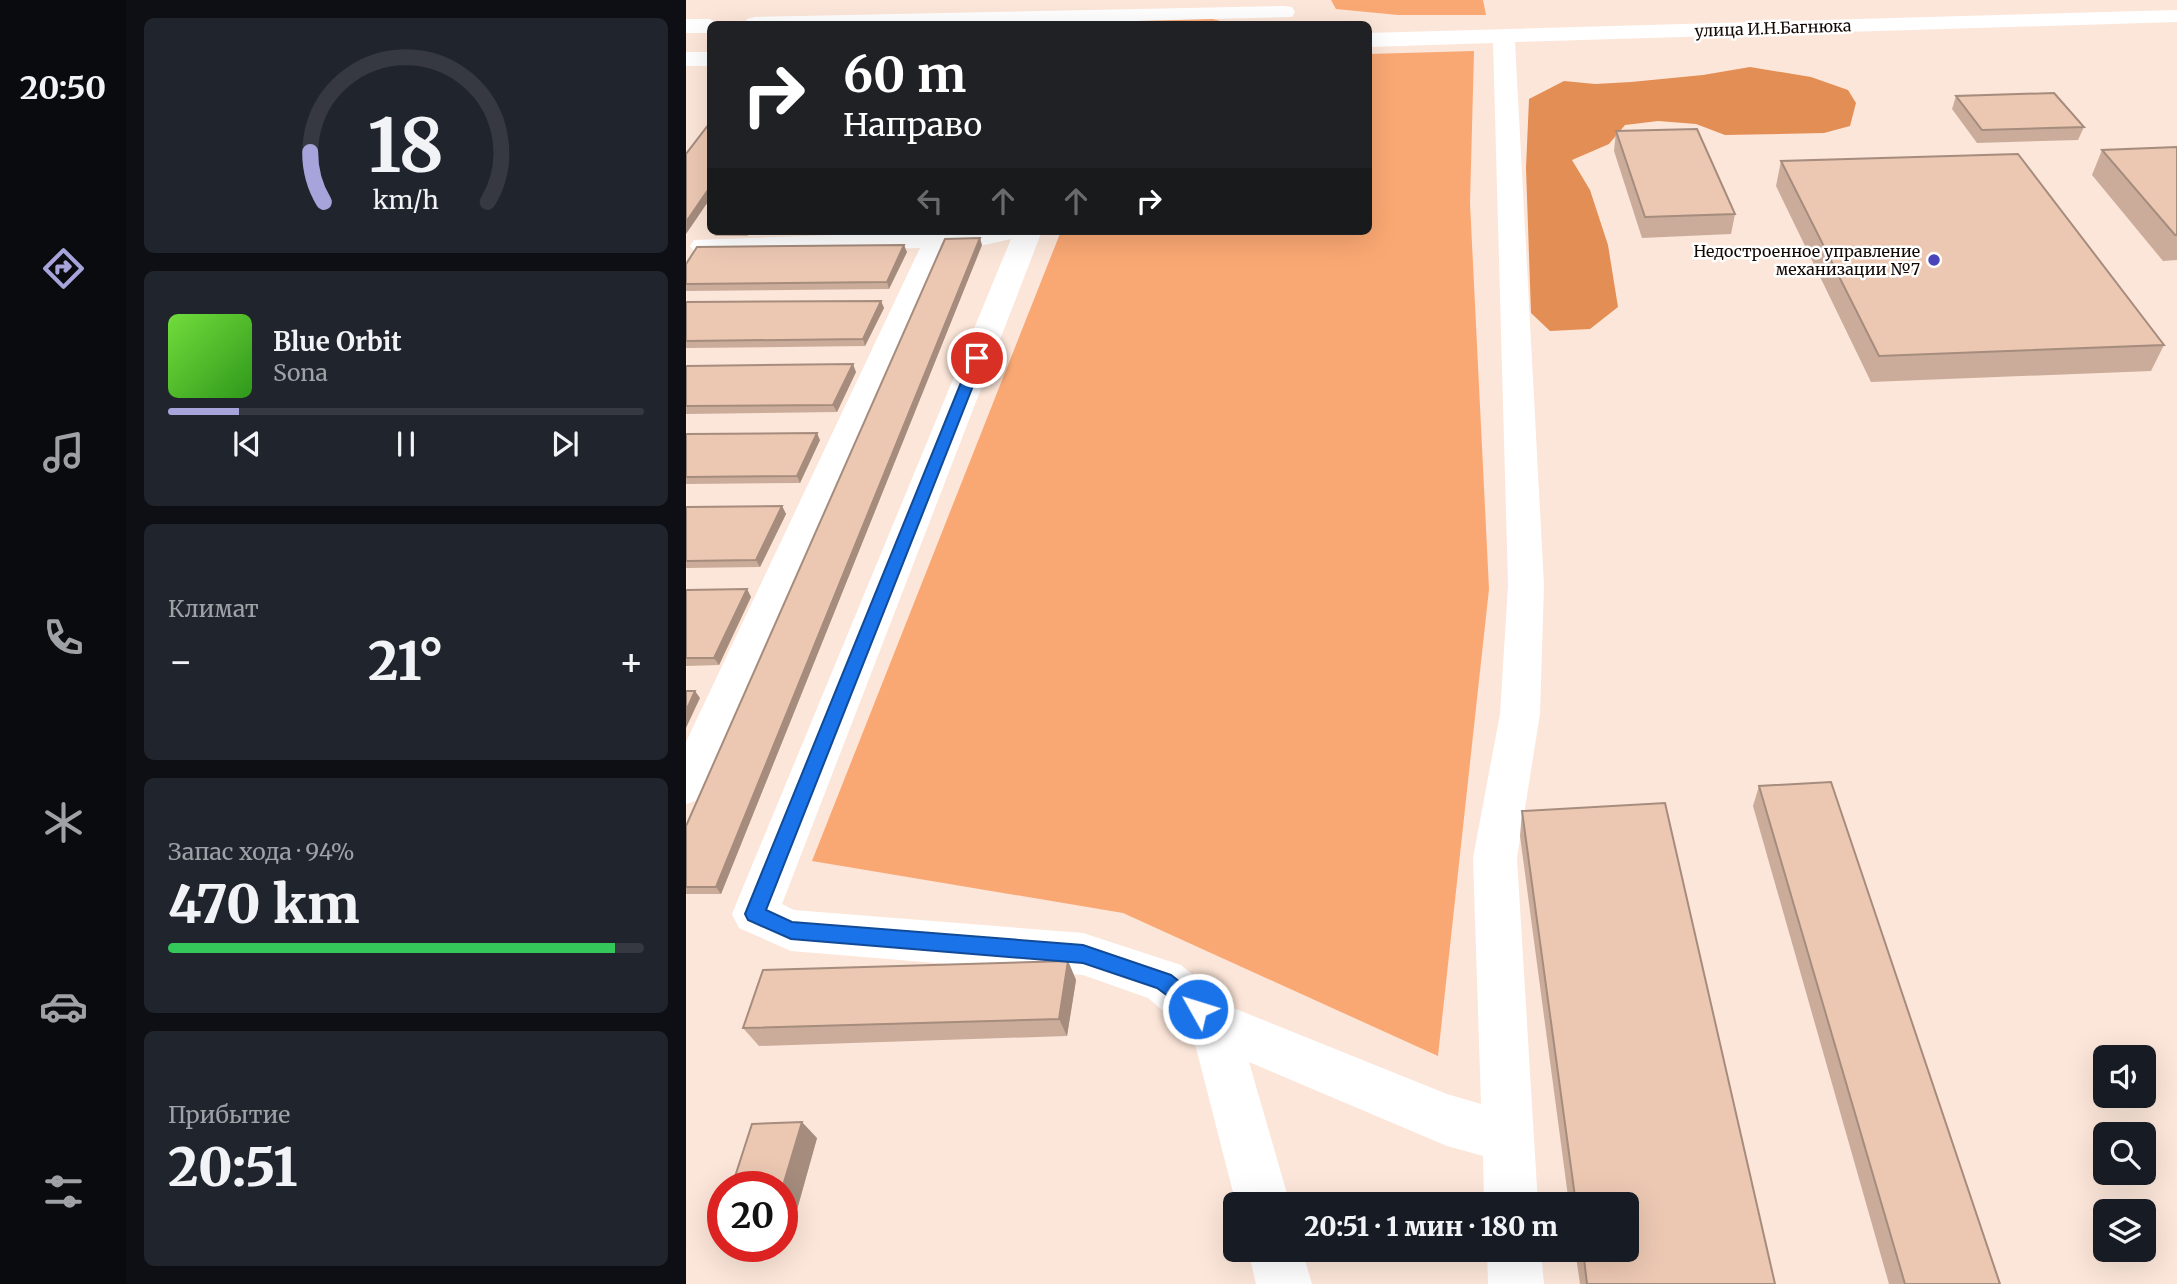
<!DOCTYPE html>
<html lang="ru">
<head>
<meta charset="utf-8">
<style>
	body { margin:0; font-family:Merriweather,serif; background:#20242c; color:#f1f3f6; height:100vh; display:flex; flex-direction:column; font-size:26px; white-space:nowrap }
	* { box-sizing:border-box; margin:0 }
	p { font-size:23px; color:#9ea1a6 }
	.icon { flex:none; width:38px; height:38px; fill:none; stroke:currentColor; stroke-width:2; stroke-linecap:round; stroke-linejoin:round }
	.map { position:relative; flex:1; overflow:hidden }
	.sheet { display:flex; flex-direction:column; gap:18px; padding:18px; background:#0d0f14; width:560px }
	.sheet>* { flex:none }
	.top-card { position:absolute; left:21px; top:21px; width:665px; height:214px; border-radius:10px; box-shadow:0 7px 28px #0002; background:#202124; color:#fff; overflow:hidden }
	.fabs { position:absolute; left:1407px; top:1045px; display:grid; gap:14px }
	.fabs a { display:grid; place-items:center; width:63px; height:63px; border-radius:10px; background:#171b24; box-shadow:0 7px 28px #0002; font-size:35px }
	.speed { position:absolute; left:21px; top:1171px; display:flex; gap:14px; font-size:35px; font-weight:700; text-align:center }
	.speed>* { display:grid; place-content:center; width:91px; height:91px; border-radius:50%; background:#171b24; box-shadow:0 7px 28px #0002; line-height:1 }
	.speed .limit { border:10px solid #d22; background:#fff; color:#111 }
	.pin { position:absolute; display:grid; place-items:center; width:60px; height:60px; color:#fff; margin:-30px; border:4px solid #fff; border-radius:50%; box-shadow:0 2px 7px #0007 }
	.me { position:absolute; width:77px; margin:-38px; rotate:309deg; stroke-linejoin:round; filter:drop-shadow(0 0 5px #0008) }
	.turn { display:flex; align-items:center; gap:24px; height:147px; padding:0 21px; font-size:32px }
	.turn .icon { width:91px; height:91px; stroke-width:2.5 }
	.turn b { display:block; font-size:49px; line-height:60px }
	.lanes { display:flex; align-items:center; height:66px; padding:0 21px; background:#0003; justify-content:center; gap:35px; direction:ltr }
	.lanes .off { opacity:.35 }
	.big { font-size:52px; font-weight:800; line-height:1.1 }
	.sheet .card { flex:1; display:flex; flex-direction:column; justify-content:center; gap:10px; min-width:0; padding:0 24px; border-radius:10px; background:#20242c }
	.sheet .dial { align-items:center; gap:0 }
	.dial svg { height:182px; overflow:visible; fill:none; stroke:#363941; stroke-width:7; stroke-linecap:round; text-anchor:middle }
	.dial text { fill:#f1f3f6; stroke:none }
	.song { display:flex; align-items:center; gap:21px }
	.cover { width:84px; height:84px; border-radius:10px; background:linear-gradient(135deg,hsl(100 70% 55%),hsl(110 70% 35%)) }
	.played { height:7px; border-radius:4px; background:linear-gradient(90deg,#a6a4db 15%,#363941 15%) }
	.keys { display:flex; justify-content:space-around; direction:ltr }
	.heat { display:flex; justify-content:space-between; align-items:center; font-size:38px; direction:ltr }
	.charge { height:10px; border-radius:5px; background:linear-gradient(90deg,#34c759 94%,#363941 0) }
	.trip { position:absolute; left:537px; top:1192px; width:416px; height:70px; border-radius:10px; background:#171b24; box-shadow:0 7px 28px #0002; font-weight:800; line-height:70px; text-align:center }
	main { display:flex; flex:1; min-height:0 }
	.menu { display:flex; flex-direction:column; width:126px; justify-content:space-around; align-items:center; background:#090b0e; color:#9ea1a6 }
	.menu .icon { width:49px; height:49px }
	.menu .on { color:#a6a4db }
	.menu b { font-size:32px; color:#f1f3f6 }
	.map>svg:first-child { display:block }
</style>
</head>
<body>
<main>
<nav class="menu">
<b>20:50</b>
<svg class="icon on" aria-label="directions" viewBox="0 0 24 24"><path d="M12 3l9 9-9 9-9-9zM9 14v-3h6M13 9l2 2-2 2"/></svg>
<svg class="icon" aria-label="music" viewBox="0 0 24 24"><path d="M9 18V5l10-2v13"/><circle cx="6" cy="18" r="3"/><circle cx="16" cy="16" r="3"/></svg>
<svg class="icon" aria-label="phone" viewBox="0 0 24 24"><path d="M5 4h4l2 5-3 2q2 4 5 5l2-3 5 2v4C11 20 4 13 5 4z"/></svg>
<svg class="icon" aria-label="climate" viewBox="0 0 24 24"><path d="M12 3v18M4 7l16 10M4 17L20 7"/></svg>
<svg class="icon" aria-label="car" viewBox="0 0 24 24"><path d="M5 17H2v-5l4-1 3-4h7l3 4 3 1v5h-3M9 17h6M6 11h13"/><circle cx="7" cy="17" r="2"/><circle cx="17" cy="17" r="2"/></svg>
<svg class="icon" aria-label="filters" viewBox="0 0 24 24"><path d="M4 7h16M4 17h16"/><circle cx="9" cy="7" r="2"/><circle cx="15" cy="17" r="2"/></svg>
</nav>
<section class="sheet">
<div class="card dial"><svg viewBox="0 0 100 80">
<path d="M14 69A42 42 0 1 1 86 69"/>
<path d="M14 69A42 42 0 0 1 8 47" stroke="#a6a4db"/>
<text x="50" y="56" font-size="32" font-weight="700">18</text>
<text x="50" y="72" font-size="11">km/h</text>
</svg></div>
<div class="card">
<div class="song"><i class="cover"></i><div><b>Blue Orbit</b><p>Sona</p></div></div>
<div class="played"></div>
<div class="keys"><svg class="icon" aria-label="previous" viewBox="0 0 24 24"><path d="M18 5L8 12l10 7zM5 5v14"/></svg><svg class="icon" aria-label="pause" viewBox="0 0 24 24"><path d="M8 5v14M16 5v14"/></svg><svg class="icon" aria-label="next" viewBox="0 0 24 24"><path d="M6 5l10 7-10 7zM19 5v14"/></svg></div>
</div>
<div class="card"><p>Климат</p>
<div class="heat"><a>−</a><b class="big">21°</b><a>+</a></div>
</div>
<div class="card"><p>Запас хода · 94%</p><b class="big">470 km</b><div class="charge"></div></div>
<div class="card"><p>Прибытие</p><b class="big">20:51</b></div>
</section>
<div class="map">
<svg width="1491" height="1284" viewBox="0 0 1491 1284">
	<rect width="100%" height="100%" fill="#fce6d9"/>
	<g fill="#faa873">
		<path d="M645,0H797L800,15H712L650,9Z"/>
		<path d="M434,19H527L541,23L421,24Z"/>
		<path d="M788,51L784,203L803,589L752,1056L437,913L126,861L375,231H682L683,54Z"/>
	</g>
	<path fill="#e38e55" d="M1064,67L1125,77L1162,90L1170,103L1164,126L1138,133L1039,135L1010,124L972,121L939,125L923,144L886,160L904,190L922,245L932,307L904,329L864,331L845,313L840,168L843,99L878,81L909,84L945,82L1017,75Z"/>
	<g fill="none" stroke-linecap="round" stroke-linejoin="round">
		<g fill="#fff" fill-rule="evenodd">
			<path d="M598,6L606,7L609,12L606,17L333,24H58L61,19L69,17Z"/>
			<path d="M1491,10V22L829,42L858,585L854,714L831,858L852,1204H798L797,1156L761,1146L563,1062L604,1204H550L507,1036L462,998L397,975L105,951L53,928L46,914L325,239L294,246L262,247L21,787L15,799L0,804V742L234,248L18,254L8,252L4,246L8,240L250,231H356L96,904L108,910L397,933L495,965L545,1007L761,1094L795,1104L787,858L814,714L822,585L807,43L682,47V33Z"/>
			<path d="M0,19H24L34,24H24V33H0Z"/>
			<rect x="0" y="52" width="24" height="14"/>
			<path d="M562,1250H616L626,1284H570Z"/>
			<path d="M801,1250H855L858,1284H802Z"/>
		</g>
	</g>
	<g fill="#cbac9a">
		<path d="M1270,96L1398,127L1392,140L1291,143L1266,109Z"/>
		<path d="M930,131L1049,214L1045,234L956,238L928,151Z"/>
		<path d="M1491,147V260L1477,261L1406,175L1416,150Z"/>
		<path d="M1095,161L1478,345L1465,371L1185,382L1090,186Z"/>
		<path d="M26,231H65L61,236H29Z"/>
		<path d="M98,231H158L157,234H99Z"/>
		<path d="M296,245L35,894H0V826Z"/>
		<path d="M221,252L203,289L0,291V264Z"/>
		<path d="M195,301L198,308L179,346L0,348V302Z"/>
		<path d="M0,366L170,372L151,412L0,414Z"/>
		<path d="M0,434L134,440L114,483L0,484Z"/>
		<path d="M96,506L100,514L74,567L0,568V507Z"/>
		<path d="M61,589L65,597L33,665L0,666V590Z"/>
		<path d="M1073,786L1314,1284H1203L1067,806Z"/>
		<path d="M836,811L1089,1284H894L889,1250H942V1204H883L834,836Z"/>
		<path d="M382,961L390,980L381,1036L73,1046L57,1028Z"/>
		<path d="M131,1138L107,1224L96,1225V1186Z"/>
	</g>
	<g fill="#a58c7d">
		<path d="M24,187V199L0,234V222Z"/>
		<path d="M59,231H65L61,236Z"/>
		<path d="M294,238L296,245L35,894L30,887Z"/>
		<path d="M218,245L221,252L203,289L201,282Z"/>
		<path d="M195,301L198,308L179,346L177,339Z"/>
		<path d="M167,364L170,372L151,412L147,405Z"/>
		<path d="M131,433L134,440L114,483L111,476Z"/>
		<path d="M96,506L100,514L74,567L70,560Z"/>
		<path d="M61,589L65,597L33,665L28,658Z"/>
		<path d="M9,691L14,698L0,728V711Z"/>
		<path d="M382,961L390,980L381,1036L373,1019Z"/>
		<path d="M116,1122L131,1138L107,1224L96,1215V1189Z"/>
	</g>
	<g fill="#ecc8b3" stroke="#a58c7d" stroke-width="2">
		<path d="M1368,93L1398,127L1296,130L1270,96Z"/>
		<path d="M23,124H24V187L0,222V154Z"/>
		<path d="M1011,129L1049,214L959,217L930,131Z"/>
		<path d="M1491,147V235H1489L1416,150Z"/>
		<path d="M1332,154L1478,345L1193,356L1095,161Z"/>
		<path d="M294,238L30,887H0V826L259,239Z"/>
		<path d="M218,245L201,282L0,284V264L11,247Z"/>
		<path d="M195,301L177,339L0,341V302Z"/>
		<path d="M167,364L147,405L0,406V366Z"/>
		<path d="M131,433L111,476L0,477V434Z"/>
		<path d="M96,506L70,560L0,561V507Z"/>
		<path d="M61,589L28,658H0V590Z"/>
		<path d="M0,691H9L0,711Z"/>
		<path d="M1145,782L1314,1284H1219L1073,786Z"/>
		<path d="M979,803L1089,1284H901L897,1250H942V1204H890L836,811Z"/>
		<path d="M382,961L373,1019L57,1028L77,970Z"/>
		<path d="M116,1122L96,1189V1186H46L66,1124Z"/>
	</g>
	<path fill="#1a73e8" stroke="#114b97" stroke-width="2" d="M291,354L298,358L80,910L106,922L397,945L485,975L519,1002L522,1009L519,1015L512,1018L471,988L397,963L105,939L62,920L59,914L285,358Z"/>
	<circle fill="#4a44ba" stroke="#fff" stroke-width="2.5" cx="1248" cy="260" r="7"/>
	<g text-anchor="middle" stroke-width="5" stroke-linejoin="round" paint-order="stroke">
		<g font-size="16" fill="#140803" stroke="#fff">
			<text transform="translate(1087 28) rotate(-2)" y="6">улица И.Н.Багнюка</text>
		</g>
		<g font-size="16" fill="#140803" stroke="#fff" text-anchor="end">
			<text x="1234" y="257">Недостроенное управление<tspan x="1234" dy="18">механизации №7</tspan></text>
		</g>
	</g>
</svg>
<div class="fabs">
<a><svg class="icon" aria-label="sound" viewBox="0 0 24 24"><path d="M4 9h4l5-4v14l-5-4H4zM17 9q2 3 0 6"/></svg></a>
<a><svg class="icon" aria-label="search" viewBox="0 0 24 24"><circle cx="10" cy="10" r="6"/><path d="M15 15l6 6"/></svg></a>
<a><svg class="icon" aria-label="layers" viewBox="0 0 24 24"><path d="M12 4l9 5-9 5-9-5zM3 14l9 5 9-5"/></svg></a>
</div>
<div class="speed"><div class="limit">20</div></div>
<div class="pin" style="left:291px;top:358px;background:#d93025"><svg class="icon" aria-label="arrive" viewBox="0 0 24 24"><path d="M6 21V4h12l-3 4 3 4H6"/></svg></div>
<svg class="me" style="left:512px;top:1009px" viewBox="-20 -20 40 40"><circle r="17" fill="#1a73e8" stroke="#fff" stroke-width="3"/><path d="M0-11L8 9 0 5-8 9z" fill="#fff"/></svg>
<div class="trip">20:51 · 1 мин · 180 m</div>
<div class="top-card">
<div class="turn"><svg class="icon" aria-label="right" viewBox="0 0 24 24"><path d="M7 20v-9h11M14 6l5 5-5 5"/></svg><div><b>60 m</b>Направо</div></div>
<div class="lanes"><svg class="icon off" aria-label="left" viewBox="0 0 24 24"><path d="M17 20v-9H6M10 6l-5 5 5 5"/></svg><svg class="icon off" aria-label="ahead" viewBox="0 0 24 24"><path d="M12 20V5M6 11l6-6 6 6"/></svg><svg class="icon off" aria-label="ahead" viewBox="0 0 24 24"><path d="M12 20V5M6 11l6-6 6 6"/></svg><svg class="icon" aria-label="right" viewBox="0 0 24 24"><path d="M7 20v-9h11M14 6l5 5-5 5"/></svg></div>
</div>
</div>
</main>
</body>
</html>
